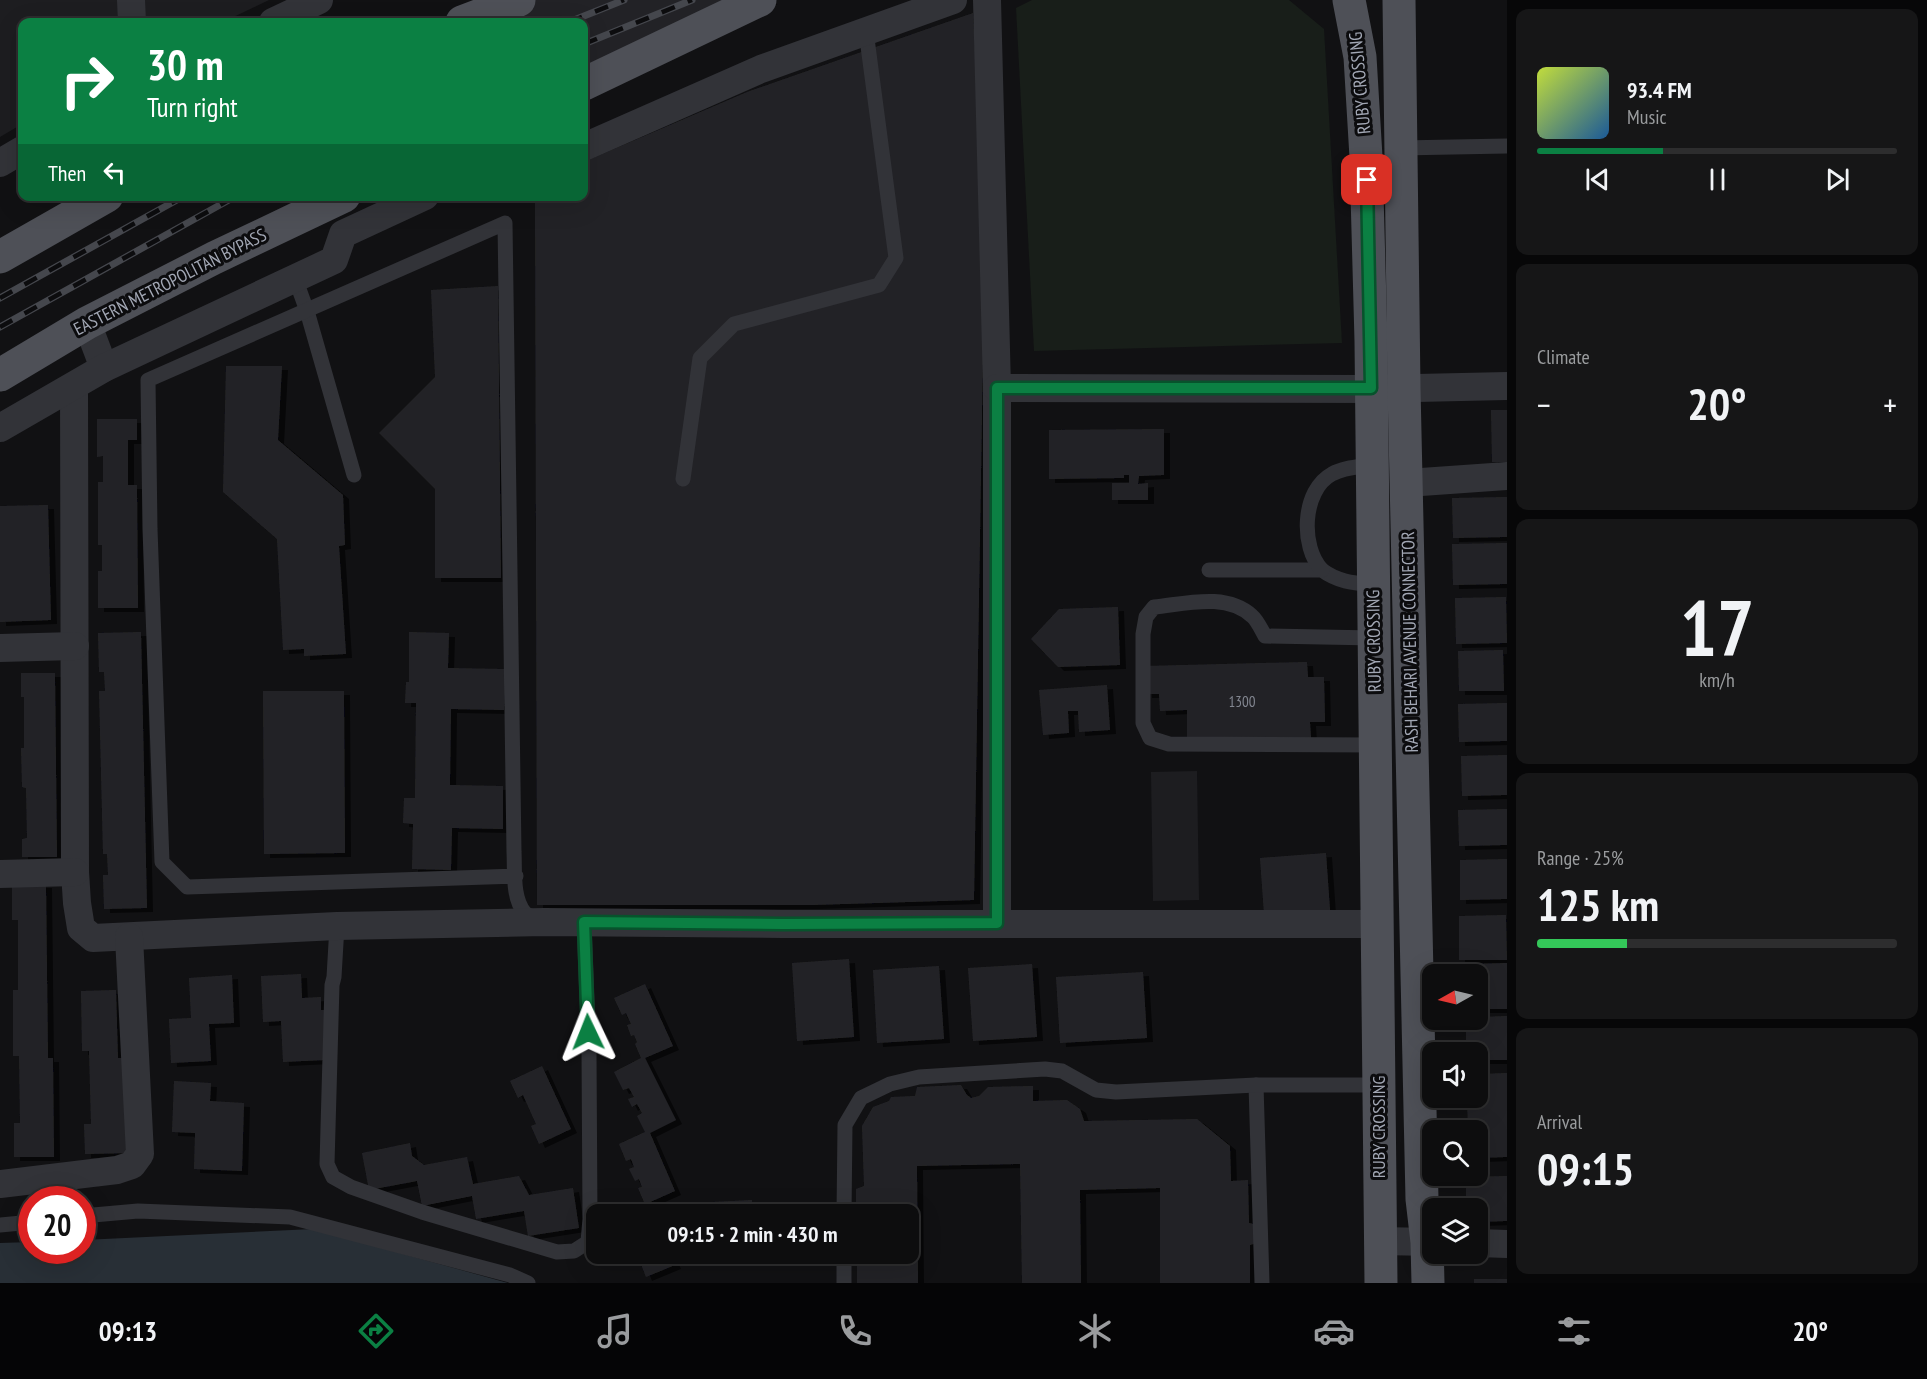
<!DOCTYPE html>
<html lang="en">
<head>
<meta charset="utf-8">
<style>
	body { margin:0; font-family:"PT Sans Narrow",sans-serif; background:#161617; color:#f1f3f6; height:100vh; display:flex; flex-direction:column; font-size:22px; white-space:nowrap }
	* { box-sizing:border-box; margin:0 }
	p { font-size:20px; color:#9a9c9e }
	.icon { flex:none; width:33px; height:33px; fill:none; stroke:currentColor; stroke-width:2; stroke-linecap:round; stroke-linejoin:round }
	.map { position:relative; flex:1; overflow:hidden }
	.panel { display:flex; flex-direction:column; gap:9px; padding:9px; background:#070708; width:420px }
	.panel>* { flex:none }
	.top-card { position:absolute; left:18px; top:18px; width:570px; height:183px; border-radius:12px; box-shadow:0 6px 24px #0002,0 0 0 2px #2d2d2e; background:#0b8043; color:#fff; overflow:hidden }
	.needle { width:39px; rotate:262deg }
	.controls { position:absolute; left:1422px; top:964px; display:grid; gap:12px }
	.controls a { display:grid; place-items:center; width:66px; height:66px; border-radius:12px; background:#0d0d0e; box-shadow:0 6px 24px #0002,0 0 0 2px #2d2d2e; font-size:30px }
	.speed { position:absolute; left:18px; top:1186px; display:flex; gap:12px; font-size:30px; font-weight:700; text-align:center }
	.speed>* { display:grid; place-content:center; width:78px; height:78px; border-radius:50%; background:#0d0d0e; box-shadow:0 6px 24px #0002,0 0 0 2px #2d2d2e; line-height:1 }
	.speed .limit { border:9px solid #d22; background:#fff; color:#111 }
	.pin { position:absolute; display:grid; place-items:center; width:51px; height:51px; color:#fff; margin:-26px; border-radius:12px; box-shadow:0 3px 9px #0006 }
	.me { position:absolute; width:66px; margin:-33px; rotate:358deg; stroke-linejoin:round; filter:drop-shadow(0 0 4px #0008) }
	.turn { display:flex; align-items:center; gap:21px; height:126px; padding:0 30px; font-size:27px }
	.turn .icon { width:78px; height:78px; stroke-width:2.5 }
	.turn b { display:block; font-size:42px; line-height:51px }
	.then { display:flex; align-items:center; height:57px; padding:0 30px; background:#0003; gap:12px; font-size:22px }
	.big { font-size:45px; font-weight:700; line-height:1.1 }
	.panel .widget { flex:1; display:flex; flex-direction:column; justify-content:center; gap:9px; min-width:0; padding:0 21px; border-radius:12px; background:#161617 }
	.panel .dial { align-items:center; gap:0 }
	.dial b { font-size:78px; line-height:1 }
	.song { display:flex; align-items:center; gap:18px }
	.cover { width:72px; height:72px; border-radius:9px; background:linear-gradient(135deg,hsl(70 70% 55%),hsl(210 70% 35%)) }
	.played { height:6px; border-radius:3px; background:linear-gradient(90deg,#0b8043 35%,#2d2d2e 35%) }
	.keys { display:flex; justify-content:space-around; direction:ltr }
	.heat { display:flex; justify-content:space-between; align-items:center; font-size:33px; direction:ltr }
	.charge { height:9px; border-radius:4px; background:linear-gradient(90deg,#34c759 25%,#2d2d2e 0) }
	.trip { position:absolute; left:586px; top:1204px; width:333px; height:60px; border-radius:12px; background:#0d0d0e; box-shadow:0 6px 24px #0002,0 0 0 2px #2d2d2e; font-weight:700; line-height:60px; text-align:center }
	.tabs { display:flex; height:96px; justify-content:space-around; align-items:center; background:#050506; color:#9a9c9e }
	.tabs .icon { width:42px; height:42px }
	.tabs .current { color:#0b8043 }
	.tabs b { font-size:27px; color:#f1f3f6 }
	main { display:flex; flex:1; min-height:0 }
	.map>svg:first-child { display:block }
</style>
</head>
<body>
<main>
<div class="map">
<svg width="1507" height="1283" viewBox="0 0 1507 1283">
	<defs>
		<filter id="shadow"><feDropShadow dx="6" dy="4" stdDeviation="0" flood-color="#0009"/></filter>
	</defs>
	<rect width="100%" height="100%" fill="#111113"/>
	<g fill="#1d1d20">
		<path d="M0,0H269L223,22H22V124L0,137Z"/>
		<path d="M1197,771L1199,900L1153,901L1151,772Z"/>
	</g>
	<path fill="#181e19" d="M1032,0H1289L1324,29L1342,343L1034,351L1016,8Z"/>
	<path fill="#282f36" d="M313,1229L508,1283H0V1243L31,1242L32,1251H82L83,1240Z"/>
	<g fill="#242427" filter="url(#shadow)">
		<path d="M503,0H772L584,77V22H450Z"/>
		<path d="M973,13L981,170L983,353L974,900L812,905H537L535,196H584V162L747,92Z"/>
		<path d="M498,286L501,578H435V489L379,433L435,377L431,290Z"/>
		<path d="M226,366H282L278,440L343,495L345,545L339,546L346,654L304,656V649L283,650L277,539L223,492Z"/>
		<path d="M1491,410H1507V462H1492Z"/>
		<path d="M97,419H137V440H128V485H137L138,608H98V571H102V545H98V482H103V456L97,457Z"/>
		<path d="M1164,429V475L1139,476L1138,484L1148,483V500H1112V483H1129V475H1124V478L1049,479V430Z"/>
		<path d="M1507,497V537L1453,538L1452,498Z"/>
		<path d="M48,505L51,620L0,622V506Z"/>
		<path d="M1507,543V584L1453,585L1452,544Z"/>
		<path d="M1506,597L1507,643L1456,644L1455,598Z"/>
		<path d="M1118,607L1120,665L1058,667L1031,639L1059,609Z"/>
		<path d="M141,632L147,908L104,909L103,875H108L107,854H103L99,691H105L104,672H99L98,633Z"/>
		<path d="M409,632L449,633L448,668L505,669L504,710L451,709L450,785L503,786V829L452,828L451,870L412,869L413,824L403,823L404,798H415L416,703H405L406,682H409Z"/>
		<path d="M1503,650L1504,691H1459L1458,651Z"/>
		<path d="M1307,662L1308,677H1324L1325,722H1310L1311,738L1187,741V710L1160,711L1159,694H1146L1145,666Z"/>
		<path d="M21,673H55L57,857H22V839L27,838L26,788L22,787L21,748H24V697H21Z"/>
		<path d="M1107,685L1110,730L1079,732L1078,711H1068L1069,733L1043,735L1039,690Z"/>
		<path d="M263,691H344L345,853L264,854Z"/>
		<path d="M1507,703V741L1459,742L1458,704Z"/>
		<path d="M1507,755V795L1462,796L1461,756Z"/>
		<path d="M1507,809V845L1459,846L1458,810Z"/>
		<path d="M1326,853L1330,910L1264,914L1260,858Z"/>
		<path d="M1507,859V899L1460,900V860Z"/>
		<path d="M12,884H46L48,1058H53L54,1157H14V1123H20L19,1056H13V990H18V920H12Z"/>
		<path d="M1506,915L1507,960H1459V916Z"/>
		<path d="M849,959L854,1037L797,1041L792,963Z"/>
		<path d="M1507,963V1009H1478V975H1471V964Z"/>
		<path d="M1032,964L1037,1037L973,1041L968,968Z"/>
		<path d="M939,966L944,1039L877,1043L873,970Z"/>
		<path d="M1143,972L1147,1038L1060,1043L1056,977Z"/>
		<path d="M301,974L302,998L321,997V1010H328L325,1060L283,1062L281,1021L263,1022L261,976Z"/>
		<path d="M232,975L234,1023L209,1024L211,1061L171,1063L169,1019L191,1018L189,978Z"/>
		<path d="M645,984L673,1046L645,1058L676,1120L650,1133L675,1191L648,1203L653,1215H619V1213L644,1202L638,1188L642,1187L639,1179L635,1181L629,1169L634,1167L631,1159L626,1161L619,1144L645,1132L637,1116L642,1113L637,1104L632,1107L628,1099L634,1097L629,1088L623,1090L614,1072L641,1058L635,1044L637,1042L634,1035L631,1036L627,1025L631,1024L626,1013L622,1015L614,998Z"/>
		<path d="M116,990L118,1058H129L131,1153L85,1154L84,1124H91L89,1051H82L81,991Z"/>
		<path d="M1507,1016V1060H1478V1053H1466V1020H1478V1017Z"/>
		<path d="M542,1066L571,1129L539,1144L531,1126L536,1124L523,1095L518,1098L510,1081Z"/>
		<path d="M1507,1073V1157L1478,1158V1131H1468L1467,1098H1478V1074Z"/>
		<path d="M174,1081L211,1083L210,1101L244,1103L242,1171L194,1169L195,1133L172,1132Z"/>
		<path d="M961,1085L967,1095L971,1098L979,1096L988,1087L1033,1086V1101L1067,1100L1080,1109L1084,1121L1197,1119L1230,1146L1231,1181L1248,1180L1249,1223L1257,1225L1256,1243L1250,1245V1283H1160V1188L1080,1190L1081,1283H1022L1020,1164L917,1166L918,1283H857V1254H909V1215H856V1189L864,1186L862,1126L873,1107L889,1101L891,1097L915,1096L917,1087Z"/>
		<path d="M410,1143L412,1156L424,1165L467,1157L473,1184L519,1176L529,1195L573,1188L579,1228L528,1236L524,1211L476,1219L472,1196L422,1206L417,1181L369,1190L362,1153Z"/>
		<path d="M1507,1176V1221L1478,1222V1209H1466V1177Z"/>
		<path d="M752,1200V1215H712V1202Z"/>
		<path d="M640,1254H670L675,1265L646,1277L639,1259L642,1258Z"/>
		<rect x="1474" y="1279" width="33" height="4"/>
	</g>
	<g fill="none" stroke-linecap="round" stroke-linejoin="round">
		<g stroke="#323338" stroke-width="15">
			<path d="M1400,148L1507,146"/>
			<path d="M295,278L307,311L354,475"/>
			<path d="M683,479L700,358L734,324L879,285L896,258L866,31"/>
			<path d="M1209,570H1322C1338,582 1354,583 1374,585"/>
			<path d="M1322,570C1300,547 1302,490 1332,474C1344,467 1359,467 1372,465"/>
			<path d="M1374,638L1265,636C1261,629 1257,620 1252,616C1226,592 1185,604 1154,607L1146,617L1143,634V723L1150,738L1169,744L1375,745"/>
			<path d="M516,876L187,887L162,862L150,529L148,380L505,223L514,852C515,870 512,899 525,913C528,916 535,917 538,919"/>
			<path d="M337,926L334,977L332,985L327,1164L333,1177L351,1187L422,1212L557,1252L574,1251L588,1242L590,1219L589,1052L584,922"/>
			<path d="M1256,1085L1262,1283"/>
			<path d="M844,1215L845,1125L861,1098L890,1084L919,1077L1045,1069L1062,1071L1096,1090L1116,1092L1256,1085H1379"/>
			<path d="M82,1216L138,1211L290,1217L510,1275L528,1283"/>
			<path d="M0,1225L32,1222"/>
			<path d="M844,1283V1254"/>
		</g>
		<g stroke="#323338" stroke-width="28">
			<path d="M131,0L132,22"/>
			<path d="M987,0L997,388V923"/>
			<path d="M273,22L319,0"/>
			<path d="M584,147L761,69L953,0"/>
			<path d="M0,163L22,150"/>
			<path d="M87,323L104,368"/>
			<path d="M74,386L75,872L77,903L81,928L93,938L337,926L544,922L783,924H1377"/>
			<path d="M997,388L1371,389L1507,386"/>
			<path d="M0,428L104,368L334,260L343,234L425,196"/>
			<path d="M1407,483L1507,476"/>
			<path d="M0,648L75,646"/>
			<path d="M0,874L75,872"/>
			<path d="M0,1184L117,1170L132,1165L140,1154L129,937"/>
			<path d="M1380,1241L1432,1242"/>
			<path d="M1478,1243L1507,1244"/>
		</g>
		<g stroke="#4e5057" stroke-width="33">
			<path d="M1349,0L1360,57L1366,157L1371,341L1381,1283"/>
			<path d="M1399,0L1404,388L1422,1199L1427,1242L1428,1283"/>
			<path d="M462,22L519,0"/>
			<path d="M584,84L760,0"/>
			<path d="M0,257L107,196"/>
			<path d="M0,375L87,323L214,258L344,196"/>
		</g>
		<g stroke="#45474d" stroke-width="7">
			<g id="rail">
				<path d="M569,22L624,0"/>
				<path d="M584,44L692,0"/>
				<path d="M0,298L184,196"/>
				<path d="M0,327L236,196"/>
			</g>
		</g>
		<use href="#rail" stroke="#0c0c0e" stroke-width="4.5" stroke-dasharray="14" stroke-linecap="butt"/>
	</g>
	<g fill="none" stroke-linecap="round" stroke-linejoin="round">
		<g stroke="#07532c" stroke-width="15">
			<path id="route" d="M588,1032L584,922L783,924L997,923V388H1371L1367,180"/>
		</g>
		<use href="#route" stroke="#0b8043" stroke-width="10"/>
	</g>
	<g text-anchor="middle" stroke-width="6" stroke-linejoin="round" paint-order="stroke">
		<g font-size="15" fill="#828690">
			<text x="1242" y="707">1300</text>
		</g>
		<g font-size="18" fill="#a2a7b4" stroke="#0c0c0e">
			<text transform="translate(1360 83) rotate(-95)" y="6">RUBY CROSSING</text>
			<text transform="translate(170 282) rotate(-27)" y="6">EASTERN METROPOLITAN BYPASS</text>
			<text transform="translate(1374 641) rotate(-91)" y="6">RUBY CROSSING</text>
			<text transform="translate(1410 642) rotate(-91)" y="6">RASH BEHARI AVENUE CONNECTOR</text>
			<text transform="translate(1379 1127) rotate(-90)" y="6">RUBY CROSSING</text>
		</g>
	</g>
</svg>
<div class="controls">
<a><svg class="needle" viewBox="-14 -14 28 28"><path d="M0-13l5 13h-10z" fill="#e53935"/><path d="M0 13l5-13h-10z" fill="#9a9c9e"/></svg></a>
<a><svg class="icon" aria-label="sound" viewBox="0 0 24 24"><path d="M4 9h4l5-4v14l-5-4H4zM17 9q2 3 0 6"/></svg></a>
<a><svg class="icon" aria-label="search" viewBox="0 0 24 24"><circle cx="10" cy="10" r="6"/><path d="M15 15l6 6"/></svg></a>
<a><svg class="icon" aria-label="layers" viewBox="0 0 24 24"><path d="M12 4l9 5-9 5-9-5zM3 14l9 5 9-5"/></svg></a>
</div>
<div class="speed"><div class="limit">20</div></div>
<div class="pin" style="left:1367px;top:180px;background:#d93025"><svg class="icon" aria-label="arrive" viewBox="0 0 24 24"><path d="M6 21V4h12l-3 4 3 4H6"/></svg></div>
<svg class="me" style="left:588px;top:1032px" viewBox="-20 -20 40 40"><path d="M0-17L14 15 0 8-14 15z" fill="#0b8043" stroke="#fff" stroke-width="4"/></svg>
<div class="trip">09:15 · 2 min · 430 m</div>
<div class="top-card">
<div class="turn"><svg class="icon" aria-label="right" viewBox="0 0 24 24"><path d="M7 20v-9h11M14 6l5 5-5 5"/></svg><div><b>30 m</b>Turn right</div></div>
<div class="then">Then<svg class="icon" aria-label="left" viewBox="0 0 24 24"><path d="M17 20v-9H6M10 6l-5 5 5 5"/></svg></div>
</div>
</div>
<section class="panel">
<div class="widget">
<div class="song"><i class="cover"></i><div><b>93.4 FM</b><p>Music</p></div></div>
<div class="played"></div>
<div class="keys"><svg class="icon" aria-label="previous" viewBox="0 0 24 24"><path d="M18 5L8 12l10 7zM5 5v14"/></svg><svg class="icon" aria-label="pause" viewBox="0 0 24 24"><path d="M8 5v14M16 5v14"/></svg><svg class="icon" aria-label="next" viewBox="0 0 24 24"><path d="M6 5l10 7-10 7zM19 5v14"/></svg></div>
</div>
<div class="widget"><p>Climate</p>
<div class="heat"><a>−</a><b class="big">20°</b><a>+</a></div>
</div>
<div class="widget dial"><b>17</b><p>km/h</p></div>
<div class="widget"><p>Range · 25%</p><b class="big">125 km</b><div class="charge"></div></div>
<div class="widget"><p>Arrival</p><b class="big">09:15</b></div>
</section>
</main>
<nav class="tabs">
<b>09:13</b>
<svg class="icon current" aria-label="directions" viewBox="0 0 24 24"><path d="M12 3l9 9-9 9-9-9zM9 14v-3h6M13 9l2 2-2 2"/></svg>
<svg class="icon" aria-label="music" viewBox="0 0 24 24"><path d="M9 18V5l10-2v13"/><circle cx="6" cy="18" r="3"/><circle cx="16" cy="16" r="3"/></svg>
<svg class="icon" aria-label="phone" viewBox="0 0 24 24"><path d="M5 4h4l2 5-3 2q2 4 5 5l2-3 5 2v4C11 20 4 13 5 4z"/></svg>
<svg class="icon" aria-label="climate" viewBox="0 0 24 24"><path d="M12 3v18M4 7l16 10M4 17L20 7"/></svg>
<svg class="icon" aria-label="car" viewBox="0 0 24 24"><path d="M5 17H2v-5l4-1 3-4h7l3 4 3 1v5h-3M9 17h6M6 11h13"/><circle cx="7" cy="17" r="2"/><circle cx="17" cy="17" r="2"/></svg>
<svg class="icon" aria-label="filters" viewBox="0 0 24 24"><path d="M4 7h16M4 17h16"/><circle cx="9" cy="7" r="2"/><circle cx="15" cy="17" r="2"/></svg>
<b>20°</b>
</nav>
</body>
</html>
